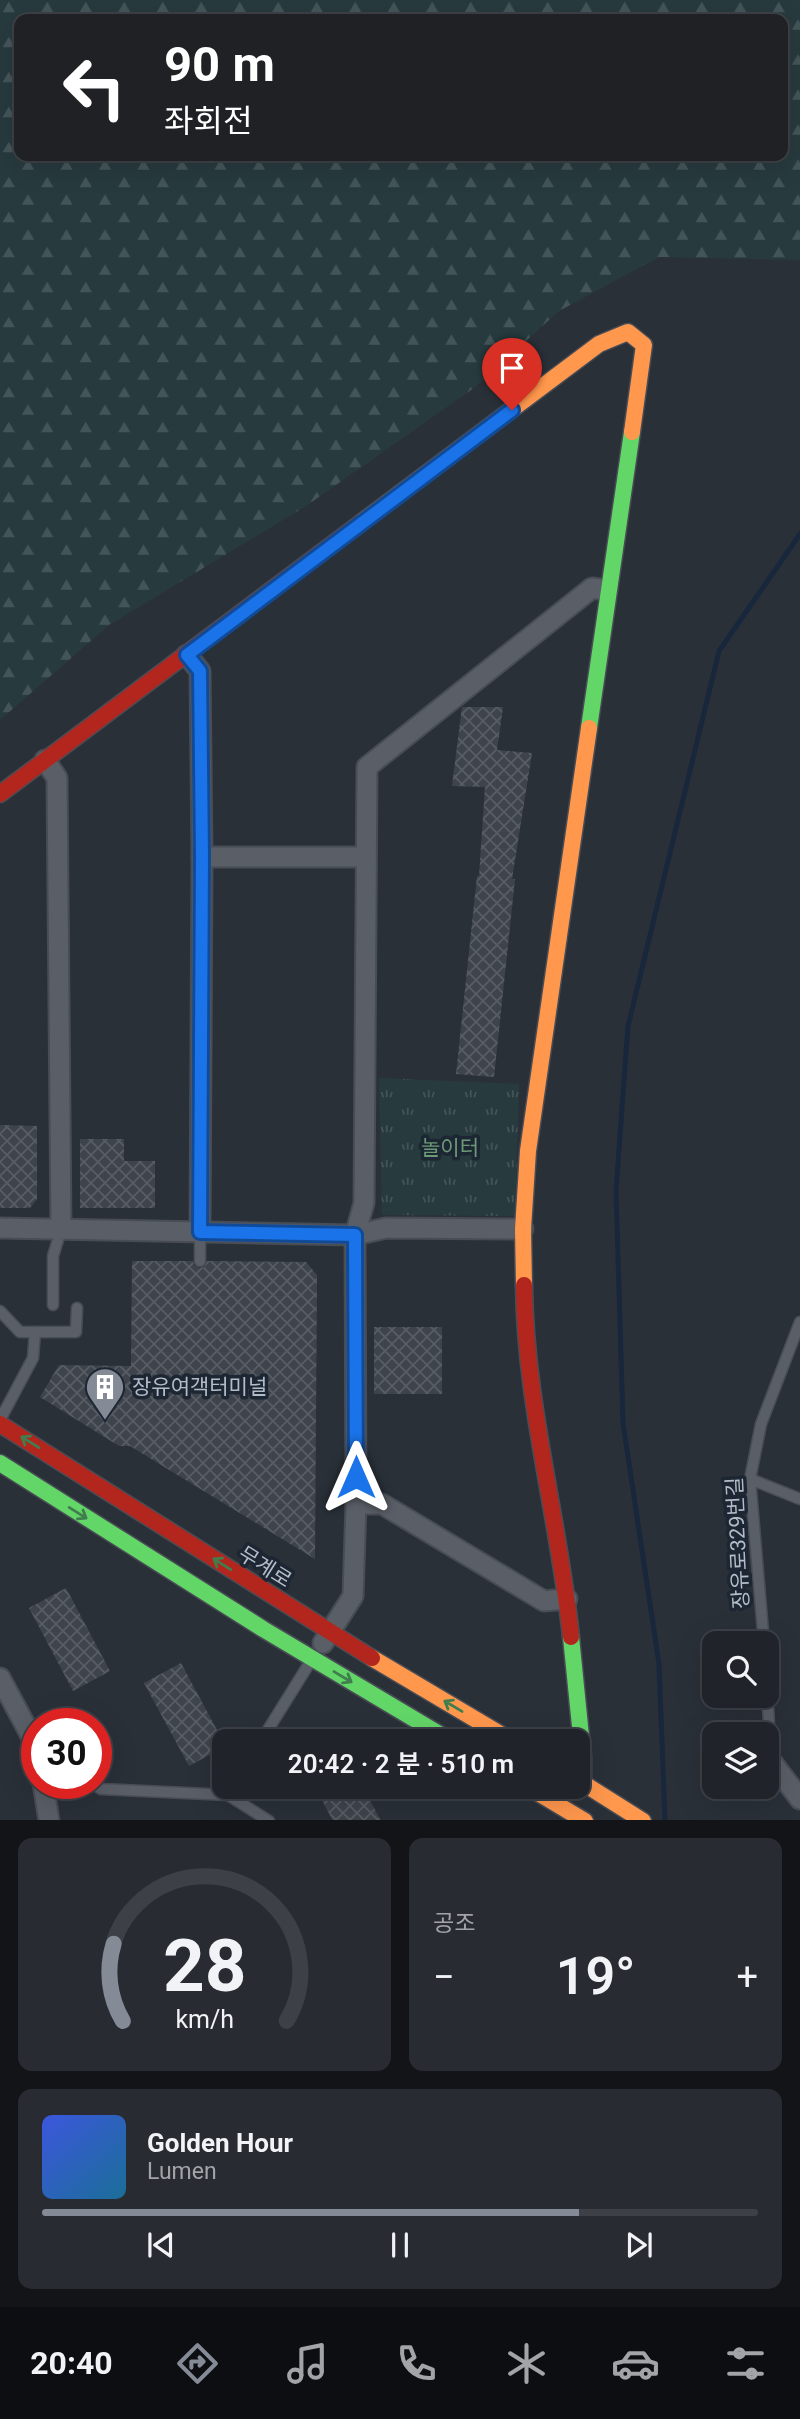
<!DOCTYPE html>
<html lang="ko">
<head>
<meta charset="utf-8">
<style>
	body { margin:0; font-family:Roboto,"Noto Sans KR",sans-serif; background:#282c32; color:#f1f3f6; height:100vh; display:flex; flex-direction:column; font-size:26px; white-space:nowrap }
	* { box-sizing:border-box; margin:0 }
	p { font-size:23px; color:#a2a4a8 }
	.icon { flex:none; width:38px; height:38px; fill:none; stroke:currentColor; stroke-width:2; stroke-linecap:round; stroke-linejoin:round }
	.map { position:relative; height:1820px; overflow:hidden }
	.sheet { display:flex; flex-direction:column; gap:18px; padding:18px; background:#121417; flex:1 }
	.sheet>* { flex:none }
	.guide { position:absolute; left:14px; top:14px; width:774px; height:147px; border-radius:14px; box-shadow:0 7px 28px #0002,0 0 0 2px #3d4147; background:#202124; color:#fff; overflow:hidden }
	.buttons { position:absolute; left:702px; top:1631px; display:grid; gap:14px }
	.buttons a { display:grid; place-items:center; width:77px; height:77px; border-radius:14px; background:#20242a; box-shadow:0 7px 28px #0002,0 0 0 2px #3d4147; font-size:35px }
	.speed { position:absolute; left:21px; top:1708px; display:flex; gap:14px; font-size:35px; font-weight:700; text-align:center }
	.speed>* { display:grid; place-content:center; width:91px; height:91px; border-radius:50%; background:#20242a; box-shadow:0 7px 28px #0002,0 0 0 2px #3d4147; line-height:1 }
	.speed .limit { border:10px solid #d22; background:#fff; color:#111 }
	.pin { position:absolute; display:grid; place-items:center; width:60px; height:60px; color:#fff; margin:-72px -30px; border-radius:50% 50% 50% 0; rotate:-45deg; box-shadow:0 0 7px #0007 }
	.pin .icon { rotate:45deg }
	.me { position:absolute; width:77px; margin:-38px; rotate:0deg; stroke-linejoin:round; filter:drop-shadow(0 0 5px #0008) }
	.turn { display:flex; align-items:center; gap:24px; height:147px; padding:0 35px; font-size:32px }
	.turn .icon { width:91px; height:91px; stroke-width:2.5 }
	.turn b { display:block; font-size:49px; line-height:60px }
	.big { font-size:52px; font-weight:600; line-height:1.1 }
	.sheet .card { flex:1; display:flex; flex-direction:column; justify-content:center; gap:10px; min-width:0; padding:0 24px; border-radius:14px; background:#282c32 }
	.sheet .dial { align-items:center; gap:0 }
	.dial svg { height:182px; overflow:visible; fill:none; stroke:#3d4147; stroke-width:7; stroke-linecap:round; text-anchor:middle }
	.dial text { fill:#f1f3f6; stroke:none }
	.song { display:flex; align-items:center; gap:21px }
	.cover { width:84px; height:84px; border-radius:10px; background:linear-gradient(135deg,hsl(230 70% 55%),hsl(200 70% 35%)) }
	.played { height:7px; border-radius:4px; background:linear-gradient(90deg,#848b96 75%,#3d4147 75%) }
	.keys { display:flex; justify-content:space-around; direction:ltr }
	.heat { display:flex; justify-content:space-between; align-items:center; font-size:38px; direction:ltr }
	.sheet .tiles { flex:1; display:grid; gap:18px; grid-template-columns:1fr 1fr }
	.card:last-child { grid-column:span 2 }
	.trip { position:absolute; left:212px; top:1729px; width:378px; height:70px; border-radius:14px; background:#20242a; box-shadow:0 7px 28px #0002,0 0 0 2px #3d4147; font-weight:600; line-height:70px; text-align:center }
	.tabs { display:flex; height:112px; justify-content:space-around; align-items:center; background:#0d0e11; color:#a2a4a8 }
	.tabs .icon { width:49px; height:49px }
	.tabs .current { color:#848b96 }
	.tabs b { font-size:32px; color:#f1f3f6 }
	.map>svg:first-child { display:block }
</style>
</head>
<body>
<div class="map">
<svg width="800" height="1821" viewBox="0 0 800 1821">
	<defs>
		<pattern id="grass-tufts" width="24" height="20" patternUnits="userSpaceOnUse" patternTransform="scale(1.75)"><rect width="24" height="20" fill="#273a3e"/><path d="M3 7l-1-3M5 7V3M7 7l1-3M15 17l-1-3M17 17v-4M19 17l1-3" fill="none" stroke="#445559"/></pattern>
		<pattern id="forest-firs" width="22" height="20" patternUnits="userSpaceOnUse" patternTransform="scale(1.75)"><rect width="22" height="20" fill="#273a3e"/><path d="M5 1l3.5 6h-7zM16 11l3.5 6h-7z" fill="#445559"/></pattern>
		<pattern id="building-cross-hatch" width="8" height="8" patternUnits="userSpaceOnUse" patternTransform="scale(1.75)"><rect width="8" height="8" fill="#3f444c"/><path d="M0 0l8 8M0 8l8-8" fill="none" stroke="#585d64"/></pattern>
	</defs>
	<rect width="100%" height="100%" fill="#2a3038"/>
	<path fill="url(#grass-tufts)" d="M379,1078L519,1084L515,1216L382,1215Z"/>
	<path fill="url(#forest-firs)" fill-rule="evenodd" d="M0,0H800V260L659,257L559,311L474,388L306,506L109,625L0,720ZM19,19H782V156H19Z"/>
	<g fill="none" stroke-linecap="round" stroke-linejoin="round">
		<path stroke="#19273c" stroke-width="5" d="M665,1821L659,1664L623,1423L616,1190L628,1026L719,651L800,534"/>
	</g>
	<g fill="url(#building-cross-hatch)">
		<path d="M462,707H503L497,750L532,753L512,879H515L494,1077L456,1074L477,876H479L485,787L452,786Z"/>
		<path d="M0,1125L37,1126V1199L30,1208H0Z"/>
		<path d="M80,1139H124V1161H155V1208H80Z"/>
		<path d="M132,1261H193L194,1265L199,1268L204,1267L207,1261L306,1262L317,1275L315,1559L130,1446H119L40,1397L59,1365L131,1366Z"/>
		<rect x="374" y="1327" width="68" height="67"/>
		<path d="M66,1588L110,1671L73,1691L29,1608Z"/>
		<path d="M181,1663L224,1743V1747L189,1766L144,1683Z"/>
		<path d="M315,1787H363L381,1821H333Z"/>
	</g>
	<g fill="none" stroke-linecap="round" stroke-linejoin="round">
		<g stroke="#484c55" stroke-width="13">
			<g id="lane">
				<path d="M200,1261V1232"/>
				<path d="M53,1305V1256L61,1230"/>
				<path d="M0,1311L20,1332H76L77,1308"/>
				<path d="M0,1420L33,1358L35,1332"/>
				<path d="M750,1479L800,1499"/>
				<path d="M764,1643L750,1479L761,1424L800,1322"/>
				<path d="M766,1670L771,1761"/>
				<path d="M261,1741L312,1659"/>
				<path d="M91,1783L101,1789L228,1795L269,1821"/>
			</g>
		</g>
		<g stroke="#484c55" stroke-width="23">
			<g id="street">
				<path d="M187,655L200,671L202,857L200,1232"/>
				<path d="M45,760L57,778L61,1230"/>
				<path d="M202,857H366"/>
				<path d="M0,1228L355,1235L386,1228L523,1229"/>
				<path d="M356,1504H382L544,1601L567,1599"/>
				<path d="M323,1643L353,1596L356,1504L355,1235L364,1203L367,767L592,588L607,590"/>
				<path d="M0,1678L37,1747"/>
				<path d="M771,1761L800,1799"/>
				<path d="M43,1783L49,1821"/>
			</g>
		</g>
		<g stroke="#484c55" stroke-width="19">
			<g id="fast">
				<path d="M589,728L632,432"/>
				<path d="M0,1463L263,1629L451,1741"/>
				<path d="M571,1637L583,1756V1784"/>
			</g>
		</g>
		<g stroke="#484c55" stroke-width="19">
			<g id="slow">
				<path d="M362,522L599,344L628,332L644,345L632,432"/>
				<path d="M524,1285L523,1229L528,1151L589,728"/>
				<path d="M372,1658L512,1741"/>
				<path d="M578,1780L643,1821"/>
				<path d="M528,1787L585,1821"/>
			</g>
		</g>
		<g stroke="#484c55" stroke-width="19">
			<g id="jam">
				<path d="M0,794L362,522"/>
				<path d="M524,1285C525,1404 559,1519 571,1637"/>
				<path d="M0,1424L372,1658"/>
			</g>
		</g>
		<use href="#lane" stroke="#5a5e66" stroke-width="10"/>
		<use href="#street" stroke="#5a5e66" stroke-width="19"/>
		<use href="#fast" stroke="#63d668" stroke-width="16"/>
		<use href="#slow" stroke="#ff974d" stroke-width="16"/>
		<use href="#jam" stroke="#b3261e" stroke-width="16"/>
	</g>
	<defs><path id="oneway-shaft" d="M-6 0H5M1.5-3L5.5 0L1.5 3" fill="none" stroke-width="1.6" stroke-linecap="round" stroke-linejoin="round" transform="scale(1.75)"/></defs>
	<g stroke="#407e4e">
		<use href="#oneway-shaft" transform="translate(30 1442) rotate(-148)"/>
		<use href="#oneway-shaft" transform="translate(78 1513) rotate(32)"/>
		<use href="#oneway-shaft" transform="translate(222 1564) rotate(-148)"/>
		<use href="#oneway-shaft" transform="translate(343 1677) rotate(31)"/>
		<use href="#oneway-shaft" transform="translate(453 1706) rotate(-149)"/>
	</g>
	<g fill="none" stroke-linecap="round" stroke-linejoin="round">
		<g stroke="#114b97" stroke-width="18">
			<path id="route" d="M356,1477L355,1235L200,1232L202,856L200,671L187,655L512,410"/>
		</g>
		<use href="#route" stroke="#1a73e8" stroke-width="12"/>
	</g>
	<defs>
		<g id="building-pin" transform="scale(2.0125)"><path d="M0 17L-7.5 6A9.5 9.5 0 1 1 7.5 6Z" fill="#848b96" stroke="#1d2633"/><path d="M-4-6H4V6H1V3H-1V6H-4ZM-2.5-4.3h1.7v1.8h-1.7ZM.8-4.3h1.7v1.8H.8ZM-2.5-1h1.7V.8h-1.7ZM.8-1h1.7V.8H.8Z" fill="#fff"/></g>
	</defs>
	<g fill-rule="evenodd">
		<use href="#building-pin" x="105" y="1387"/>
	</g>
	<g text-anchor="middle" stroke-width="7" stroke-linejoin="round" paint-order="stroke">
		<g font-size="21" fill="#6b9a76" stroke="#1d2633">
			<text x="450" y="1155">놀이터</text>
		</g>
		<g font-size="21" fill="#b4bcc9" stroke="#1d2633" text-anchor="start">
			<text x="132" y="1394">장유여객터미널</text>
		</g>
		<g font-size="21" fill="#b4bcc9" stroke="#1d2633">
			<text transform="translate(738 1543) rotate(-93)" y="7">장유로329번길</text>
			<text transform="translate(265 1567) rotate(32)" y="7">무계로</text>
		</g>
	</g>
</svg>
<div class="buttons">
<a><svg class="icon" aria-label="search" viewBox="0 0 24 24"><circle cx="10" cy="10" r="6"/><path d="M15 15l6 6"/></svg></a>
<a><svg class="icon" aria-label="layers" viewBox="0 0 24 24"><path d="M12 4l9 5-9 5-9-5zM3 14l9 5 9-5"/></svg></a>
</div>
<div class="speed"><div class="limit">30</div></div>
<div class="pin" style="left:512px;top:410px;background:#d93025"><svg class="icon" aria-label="arrive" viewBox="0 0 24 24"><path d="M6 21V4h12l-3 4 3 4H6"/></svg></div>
<svg class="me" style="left:356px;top:1477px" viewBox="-20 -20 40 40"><path d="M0-17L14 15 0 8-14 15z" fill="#1a73e8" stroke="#fff" stroke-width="4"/></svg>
<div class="trip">20:42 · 2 분 · 510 m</div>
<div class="guide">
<div class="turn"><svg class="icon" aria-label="left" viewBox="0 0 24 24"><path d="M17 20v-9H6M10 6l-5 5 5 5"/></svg><div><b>90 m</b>좌회전</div></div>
</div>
</div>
<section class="sheet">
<div class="tiles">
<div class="card dial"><svg viewBox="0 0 100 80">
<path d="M14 69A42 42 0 1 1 86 69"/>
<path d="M14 69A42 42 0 0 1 10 35" stroke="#848b96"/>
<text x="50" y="56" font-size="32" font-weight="700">28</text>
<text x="50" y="72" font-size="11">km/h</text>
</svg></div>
<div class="card"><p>공조</p>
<div class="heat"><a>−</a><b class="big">19°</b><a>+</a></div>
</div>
<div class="card">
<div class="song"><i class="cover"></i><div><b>Golden Hour</b><p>Lumen</p></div></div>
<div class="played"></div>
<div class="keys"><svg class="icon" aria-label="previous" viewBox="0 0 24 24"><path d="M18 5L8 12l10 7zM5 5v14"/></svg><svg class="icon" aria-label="pause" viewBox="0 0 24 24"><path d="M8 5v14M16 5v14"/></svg><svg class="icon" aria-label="next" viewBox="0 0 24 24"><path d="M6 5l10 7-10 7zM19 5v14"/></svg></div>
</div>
</div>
</section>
<nav class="tabs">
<b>20:40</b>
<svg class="icon current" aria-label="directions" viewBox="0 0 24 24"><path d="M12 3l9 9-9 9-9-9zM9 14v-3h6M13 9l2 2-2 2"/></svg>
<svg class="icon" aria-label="music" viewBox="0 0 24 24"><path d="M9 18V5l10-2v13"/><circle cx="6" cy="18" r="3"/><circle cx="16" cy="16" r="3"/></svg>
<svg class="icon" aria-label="phone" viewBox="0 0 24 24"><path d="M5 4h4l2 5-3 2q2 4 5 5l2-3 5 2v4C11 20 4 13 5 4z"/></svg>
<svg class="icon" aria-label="climate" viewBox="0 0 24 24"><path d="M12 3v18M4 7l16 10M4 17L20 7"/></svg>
<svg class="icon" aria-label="car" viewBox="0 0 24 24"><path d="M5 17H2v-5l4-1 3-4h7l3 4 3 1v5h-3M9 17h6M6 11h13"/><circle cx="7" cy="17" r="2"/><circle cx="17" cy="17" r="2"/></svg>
<svg class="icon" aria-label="filters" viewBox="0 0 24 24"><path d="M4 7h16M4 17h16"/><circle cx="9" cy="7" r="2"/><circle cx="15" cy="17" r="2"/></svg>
</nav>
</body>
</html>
